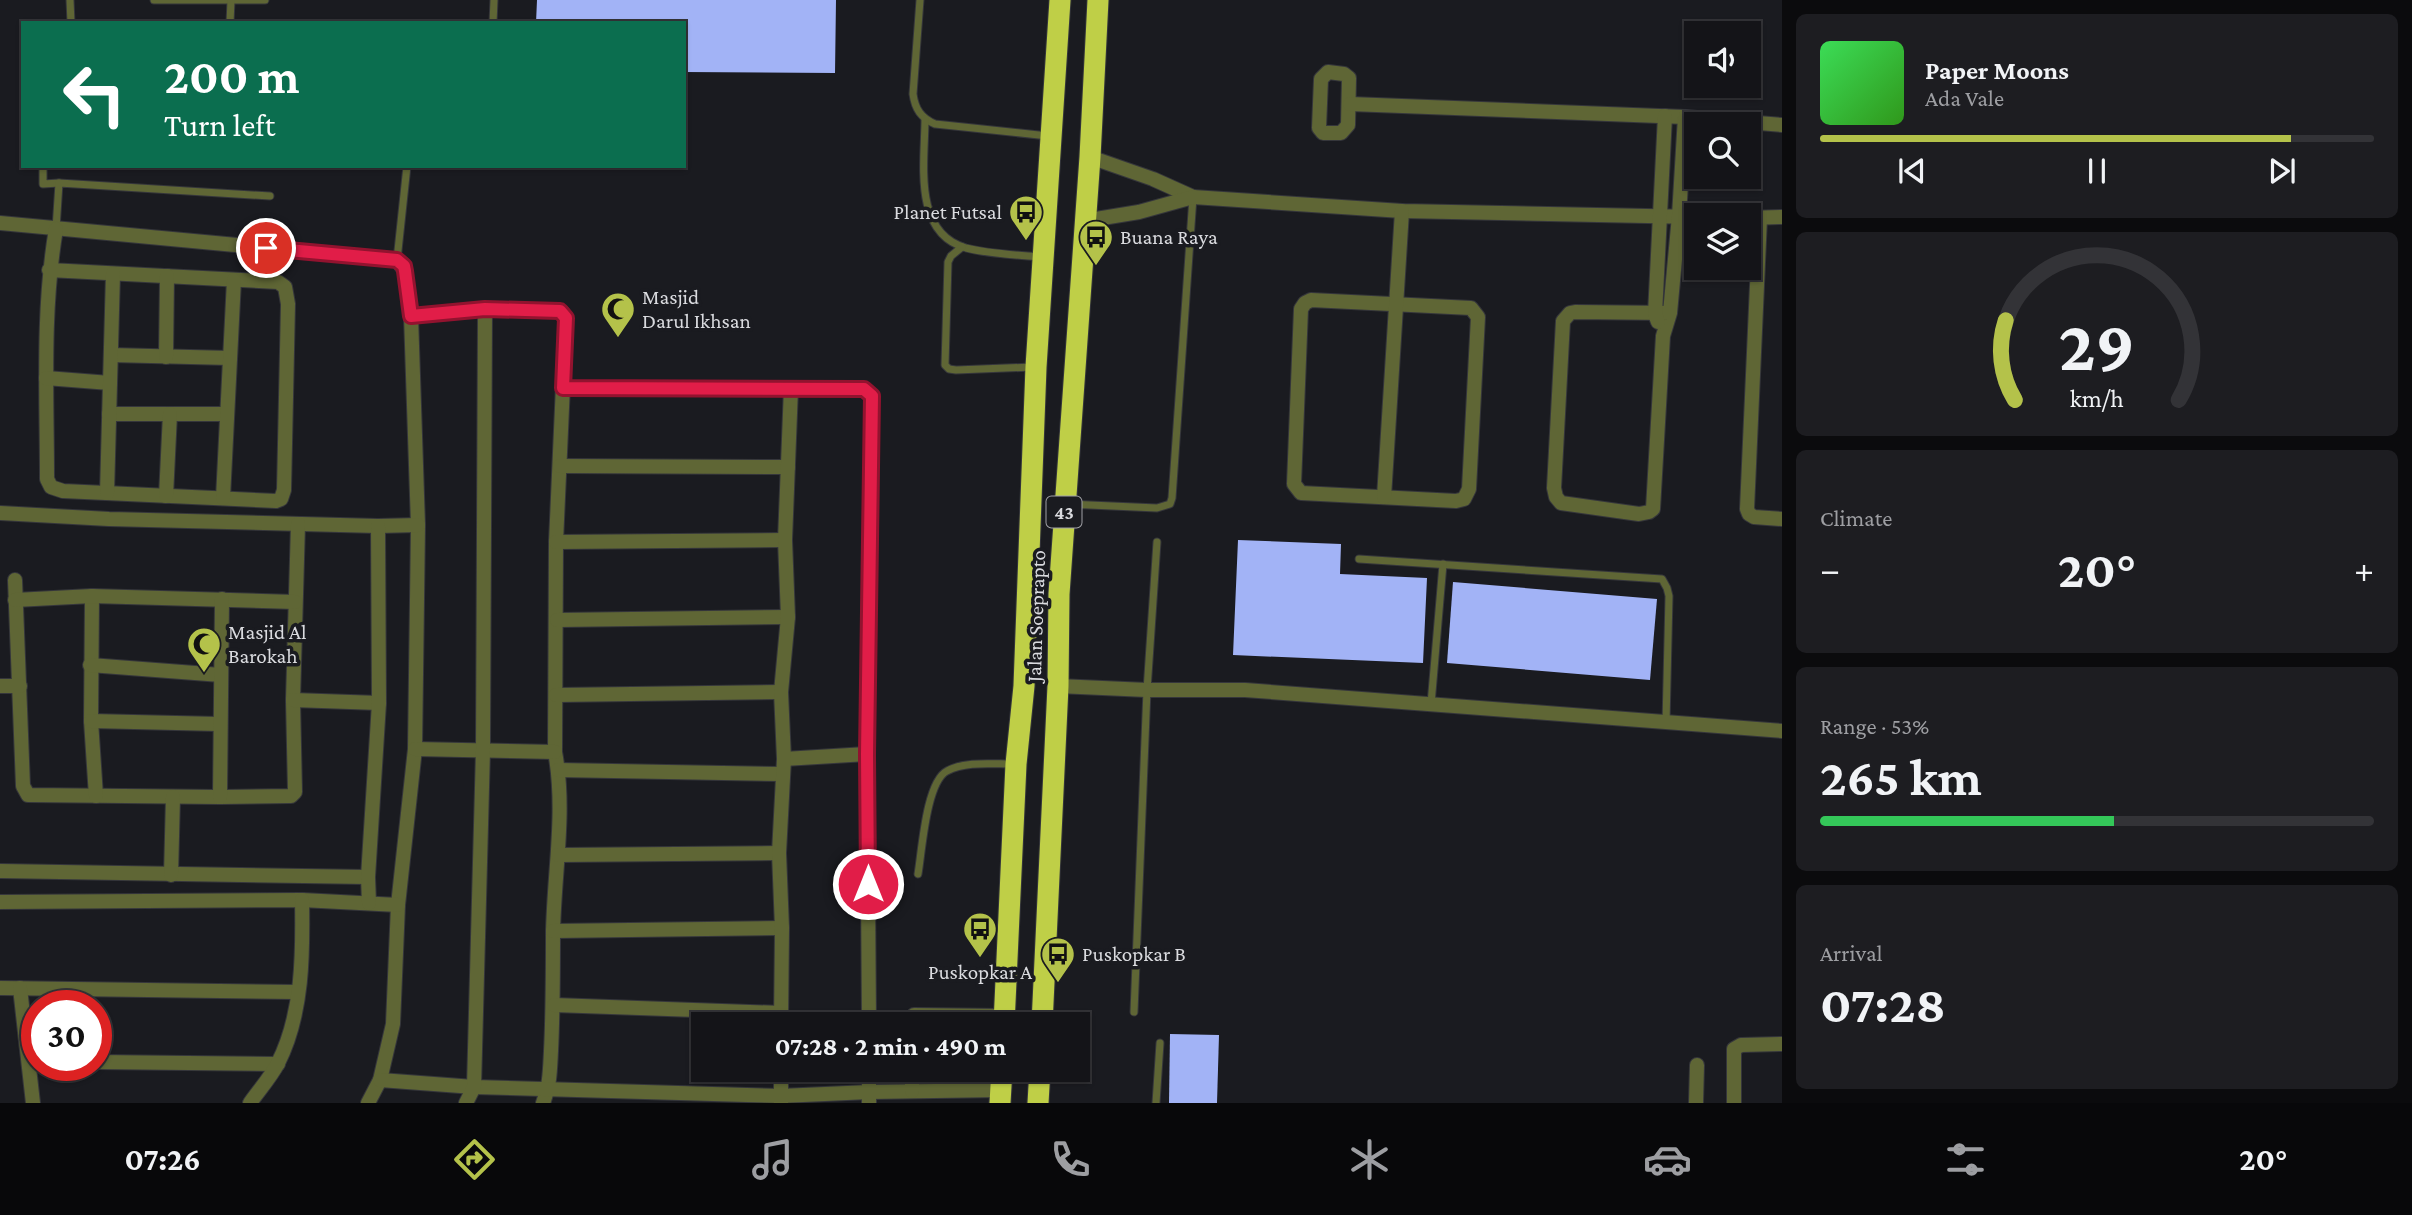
<!DOCTYPE html>
<html lang="en">
<head>
<meta charset="utf-8">
<style>
	body { margin:0; font-family:"Crimson Pro",serif; background:#1d1d21; color:#f1f3f6; height:100vh; display:flex; flex-direction:column; font-size:26px; white-space:nowrap }
	* { box-sizing:border-box; margin:0 }
	p { font-size:23px; color:#9d9ea2 }
	.icon { flex:none; width:38px; height:38px; fill:none; stroke:currentColor; stroke-width:2; stroke-linecap:round; stroke-linejoin:round }
	.map { position:relative; flex:1; overflow:hidden }
	.panel { display:flex; flex-direction:column; gap:14px; padding:14px; background:#0b0b0d; width:630px }
	.panel>* { flex:none }
	.guide { position:absolute; left:21px; top:21px; width:665px; height:147px; border-radius:0px; box-shadow:0 2px 5px #0004,0 0 0 2px #333337; background:#0b6e4f; color:#fff; overflow:hidden }
	.buttons { position:absolute; left:1684px; top:21px; display:grid; gap:14px }
	.buttons a { display:grid; place-items:center; width:77px; height:77px; border-radius:0px; background:#141418; box-shadow:0 2px 5px #0004,0 0 0 2px #333337; font-size:35px }
	.speed { position:absolute; left:21px; top:990px; display:flex; gap:14px; font-size:35px; font-weight:700; text-align:center }
	.speed>* { display:grid; place-content:center; width:91px; height:91px; border-radius:50%; background:#141418; box-shadow:0 2px 5px #0004,0 0 0 2px #333337; line-height:1 }
	.speed .limit { border:10px solid #d22; background:#fff; color:#111 }
	.pin { position:absolute; display:grid; place-items:center; width:60px; height:60px; color:#fff; margin:-30px; border:4px solid #fff; border-radius:50%; box-shadow:0 2px 7px #0007 }
	.me { position:absolute; width:77px; margin:-38px; rotate:0deg; stroke-linejoin:round; filter:drop-shadow(0 0 5px #0008) }
	.turn { display:flex; align-items:center; gap:24px; height:147px; padding:0 28px; font-size:32px }
	.turn .icon { width:91px; height:91px; stroke-width:2.5 }
	.turn b { display:block; font-size:49px; line-height:60px }
	.big { font-size:52px; font-weight:700; line-height:1.1 }
	.panel .tile { flex:1; display:flex; flex-direction:column; justify-content:center; gap:10px; min-width:0; padding:0 24px; border-radius:10px; background:#1d1d21 }
	.panel .dial { align-items:center; gap:0 }
	.dial svg { height:182px; overflow:visible; fill:none; stroke:#333337; stroke-width:7; stroke-linecap:round; text-anchor:middle }
	.dial text { fill:#f1f3f6; stroke:none }
	.song { display:flex; align-items:center; gap:21px }
	.cover { width:84px; height:84px; border-radius:10px; background:linear-gradient(135deg,hsl(130 70% 55%),hsl(110 70% 35%)) }
	.played { height:7px; border-radius:4px; background:linear-gradient(90deg,#b4c24a 85%,#333337 85%) }
	.keys { display:flex; justify-content:space-around; direction:ltr }
	.heat { display:flex; justify-content:space-between; align-items:center; font-size:38px; direction:ltr }
	.charge { height:10px; border-radius:5px; background:linear-gradient(90deg,#34c759 53%,#333337 0) }
	.trip { position:absolute; left:691px; top:1012px; width:399px; height:70px; border-radius:0px; background:#141418; box-shadow:0 2px 5px #0004,0 0 0 2px #333337; font-weight:700; line-height:70px; text-align:center }
	.tabs { display:flex; height:112px; justify-content:space-around; align-items:center; background:#08080a; color:#9d9ea2 }
	.tabs .icon { width:49px; height:49px }
	.tabs .active { color:#b4c24a }
	.tabs b { font-size:32px; color:#f1f3f6 }
	main { display:flex; flex:1; min-height:0 }
	.map>svg:first-child { display:block }
</style>
</head>
<body>
<main>
<div class="map">
<svg width="1782" height="1103" viewBox="0 0 1782 1103">
	<rect width="100%" height="100%" fill="#1a1b20"/>
	<g fill="#a2b3f6">
		<path d="M537,0H836L835,73L684,72V23H536Z"/>
		<path d="M1238,540L1341,544L1340,574L1427,578L1423,663L1233,655Z"/>
		<path d="M1453,582L1657,599L1650,680L1447,663Z"/>
		<path d="M1170,1034L1219,1035L1217,1103H1169Z"/>
	</g>
	<g fill="none" stroke-linecap="round" stroke-linejoin="round">
		<g stroke="#35363b" stroke-width="9">
			<g id="lane">
				<path d="M70,0L71,23"/>
				<path d="M154,0H265"/>
				<path d="M920,0L913,94C915,109 921,118 935,124L1048,136"/>
				<path d="M230,23L231,0"/>
				<path d="M493,23L494,0"/>
				<path d="M925,119C925,161 912,233 966,248C990,254 1016,255 1041,257"/>
				<path d="M43,166V184L59,183"/>
				<path d="M56,229L59,183L270,196"/>
				<path d="M962,247L951,256L948,262L945,365L949,369L956,370L1032,367"/>
				<path d="M397,260L407,166"/>
				<path d="M1067,504L1157,508L1170,504L1172,498L1193,197"/>
				<path d="M1359,559L1662,579L1667,588L1669,596L1666,723"/>
				<path d="M1431,704L1443,564"/>
				<path d="M918,874C922,851 926,782 947,771C965,761 991,764 1012,764"/>
				<path d="M1134,1012L1147,690L1157,542"/>
				<path d="M1156,1103L1160,1043"/>
			</g>
		</g>
		<g stroke="#35363b" stroke-width="16">
			<g id="street">
				<path d="M1328,72L1344,74L1349,78L1348,125L1341,133H1323L1319,128L1321,79Z"/>
				<path d="M1350,104L1685,117L1782,125"/>
				<path d="M1090,157L1153,179L1193,197"/>
				<path d="M1748,218L1782,217"/>
				<path d="M1760,218L1747,509L1749,514L1754,517L1782,519"/>
				<path d="M1084,221L1139,212L1193,197L1402,211L1696,217"/>
				<path d="M0,223L397,260L405,271L411,316L418,525L415,749L398,905L393,1024L380,1080L368,1103"/>
				<path d="M49,270L278,282L285,287L288,304L284,490L281,499L276,501L63,491L51,487L47,479C47,396 42,311 56,229"/>
				<path d="M1311,300L1471,308L1478,317L1469,489L1464,499L1456,501L1301,493L1294,484L1301,309L1305,303Z"/>
				<path d="M1670,313L1575,312L1570,313L1563,321L1554,488L1556,497L1561,503L1639,514L1649,512L1653,509L1663,336L1670,313L1679,216L1685,117"/>
				<path d="M411,316L485,309L557,311L563,313L566,318L556,542L555,752C566,811 554,873 553,933C553,972 553,1011 551,1051C550,1069 550,1086 543,1103"/>
				<path d="M1658,322L1655,314L1665,116"/>
				<path d="M111,355L230,358"/>
				<path d="M166,357L167,276"/>
				<path d="M46,378L110,383"/>
				<path d="M563,389H864L872,396L867,754L869,1024"/>
				<path d="M109,414H227"/>
				<path d="M560,466L788,467"/>
				<path d="M107,493L113,274"/>
				<path d="M166,496L170,414"/>
				<path d="M1384,497L1402,211"/>
				<path d="M223,498L234,280"/>
				<path d="M0,513L109,519L378,526L418,525"/>
				<path d="M556,542L785,540"/>
				<path d="M15,580L23,786L28,795L220,797L291,796L295,792L293,700L298,524"/>
				<path d="M92,596L91,721L96,796"/>
				<path d="M15,600L92,596L295,602"/>
				<path d="M557,620L788,617"/>
				<path d="M90,665L221,675"/>
				<path d="M0,686H20"/>
				<path d="M1058,686L1147,690H1245L1782,731"/>
				<path d="M556,695L781,692"/>
				<path d="M293,700L379,703"/>
				<path d="M91,721L219,724"/>
				<path d="M415,749L555,752"/>
				<path d="M784,759L867,754"/>
				<path d="M558,770L782,774"/>
				<path d="M220,797L222,599"/>
				<path d="M558,855L779,853"/>
				<path d="M0,871L368,877"/>
				<path d="M171,875L173,797"/>
				<path d="M0,902L302,900L398,905"/>
				<path d="M369,903L368,877L379,703L378,526"/>
				<path d="M553,931L782,928"/>
				<path d="M0,988L297,992"/>
				<path d="M20,988L33,1103"/>
				<path d="M554,1005L781,1013"/>
				<path d="M781,1024L782,928L779,853L784,759L781,692L788,617L785,540L791,388"/>
				<path d="M914,1024V1015L1004,1016"/>
				<path d="M96,1062L278,1064"/>
				<path d="M380,1080L474,1087L781,1096L869,1092L1001,1090"/>
				<path d="M912,1091V1069"/>
				<path d="M250,1103C259,1090 271,1077 278,1063C303,1014 303,953 302,900"/>
				<path d="M466,1103L474,1087L483,750L485,309"/>
				<path d="M781,1103V1069"/>
				<path d="M869,1103V1069"/>
				<path d="M1696,1103L1697,1065"/>
				<path d="M1734,1103V1049L1741,1045L1782,1044"/>
			</g>
		</g>
		<g stroke="#35363b" stroke-width="23">
			<g id="highway">
				<path d="M1004,1024L1016,764L1024,686L1036,367L1060,0"/>
				<path d="M1042,1024L1058,686L1059,594L1090,157L1098,0"/>
				<path d="M1000,1103L1002,1069"/>
				<path d="M1038,1103L1040,1069"/>
			</g>
		</g>
		<use href="#lane" stroke="#5f6635" stroke-width="7"/>
		<use href="#street" stroke="#5f6635" stroke-width="14"/>
		<use href="#highway" stroke="#bfcf47" stroke-width="21"/>
	</g>
	<g fill="none" stroke-linecap="round" stroke-linejoin="round">
		<g stroke="#92132f" stroke-width="18">
			<path id="route" d="M266,248L397,260L404,266L405,271L411,316L485,309L560,311L566,318L563,388L864,389L872,396L867,754L868,884"/>
		</g>
		<use href="#route" stroke="#e11d48" stroke-width="12"/>
	</g>
	<defs>
		<g id="bus-pin" transform="scale(1.75)"><path d="M0 17L-7.5 6A9.5 9.5 0 1 1 7.5 6Z" fill="#b4c24a" stroke="#1a1b20"/><path d="M-5-6H5V4H4V6H2V4H-2V6H-4V4H-5ZM-3.5-4V0h7V-4ZM-3.5 1.2v1.5H-2V1.2ZM2 1.2v1.5H3.5V1.2Z" fill="#111"/></g>
		<g id="mosque-pin" transform="scale(1.75)"><path d="M0 17L-7.5 6A9.5 9.5 0 1 1 7.5 6Z" fill="#b4c24a" stroke="#1a1b20"/><path d="M3.5-4.9A6 6 0 1 0 3.5 4.9A5 5 0 1 1 3.5-4.9Z" fill="#111"/></g>
	</defs>
	<g fill-rule="evenodd">
		<use href="#bus-pin" x="1026" y="212"/>
		<use href="#bus-pin" x="1096" y="237"/>
		<use href="#mosque-pin" x="618" y="309"/>
		<use href="#mosque-pin" x="204" y="644"/>
		<use href="#bus-pin" x="980" y="929"/>
		<use href="#bus-pin" x="1058" y="954"/>
	</g>
	<g text-anchor="middle" stroke-width="7" stroke-linejoin="round" paint-order="stroke">
		<rect fill="#1a1b20" stroke="#a0a1a6" stroke-width="2" x="1046.5" y="496.5" width="35" height="31" rx="5"/>
		<g font-size="19" font-weight="bold" fill="#dadbdf">
			<text x="1064" y="519">43</text>
		</g>
		<g font-size="21" fill="#dadbdf" stroke="#1a1b20" text-anchor="start">
			<text x="1002" y="219" text-anchor="end">Planet Futsal</text>
			<text x="1120" y="244">Buana Raya</text>
			<text x="642" y="304">Masjid<tspan x="642" dy="24">Darul Ikhsan</tspan></text>
			<text x="228" y="639">Masjid Al<tspan x="228" dy="24">Barokah</tspan></text>
			<text x="1082" y="961">Puskopkar B</text>
			<text x="980" y="979" text-anchor="middle">Puskopkar A</text>
		</g>
		<g font-size="21" fill="#dadbdf" stroke="#1a1b20">
			<text transform="translate(1036 616) rotate(-88)" y="7">Jalan Soeprapto</text>
		</g>
	</g>
</svg>
<div class="buttons">
<a><svg class="icon" aria-label="sound" viewBox="0 0 24 24"><path d="M4 9h4l5-4v14l-5-4H4zM17 9q2 3 0 6"/></svg></a>
<a><svg class="icon" aria-label="search" viewBox="0 0 24 24"><circle cx="10" cy="10" r="6"/><path d="M15 15l6 6"/></svg></a>
<a><svg class="icon" aria-label="layers" viewBox="0 0 24 24"><path d="M12 4l9 5-9 5-9-5zM3 14l9 5 9-5"/></svg></a>
</div>
<div class="speed"><div class="limit">30</div></div>
<div class="pin" style="left:266px;top:248px;background:#d93025"><svg class="icon" aria-label="arrive" viewBox="0 0 24 24"><path d="M6 21V4h12l-3 4 3 4H6"/></svg></div>
<svg class="me" style="left:868px;top:884px" viewBox="-20 -20 40 40"><circle r="17" fill="#e11d48" stroke="#fff" stroke-width="3"/><path d="M0-11L8 9 0 5-8 9z" fill="#fff"/></svg>
<div class="trip">07:28 · 2 min · 490 m</div>
<div class="guide">
<div class="turn"><svg class="icon" aria-label="left" viewBox="0 0 24 24"><path d="M17 20v-9H6M10 6l-5 5 5 5"/></svg><div><b>200 m</b>Turn left</div></div>
</div>
</div>
<section class="panel">
<div class="tile">
<div class="song"><i class="cover"></i><div><b>Paper Moons</b><p>Ada Vale</p></div></div>
<div class="played"></div>
<div class="keys"><svg class="icon" aria-label="previous" viewBox="0 0 24 24"><path d="M18 5L8 12l10 7zM5 5v14"/></svg><svg class="icon" aria-label="pause" viewBox="0 0 24 24"><path d="M8 5v14M16 5v14"/></svg><svg class="icon" aria-label="next" viewBox="0 0 24 24"><path d="M6 5l10 7-10 7zM19 5v14"/></svg></div>
</div>
<div class="tile dial"><svg viewBox="0 0 100 80">
<path d="M14 69A42 42 0 1 1 86 69"/>
<path d="M14 69A42 42 0 0 1 10 34" stroke="#b4c24a"/>
<text x="50" y="56" font-size="32" font-weight="700">29</text>
<text x="50" y="72" font-size="11">km/h</text>
</svg></div>
<div class="tile"><p>Climate</p>
<div class="heat"><a>−</a><b class="big">20°</b><a>+</a></div>
</div>
<div class="tile"><p>Range · 53%</p><b class="big">265 km</b><div class="charge"></div></div>
<div class="tile"><p>Arrival</p><b class="big">07:28</b></div>
</section>
</main>
<nav class="tabs">
<b>07:26</b>
<svg class="icon active" aria-label="directions" viewBox="0 0 24 24"><path d="M12 3l9 9-9 9-9-9zM9 14v-3h6M13 9l2 2-2 2"/></svg>
<svg class="icon" aria-label="music" viewBox="0 0 24 24"><path d="M9 18V5l10-2v13"/><circle cx="6" cy="18" r="3"/><circle cx="16" cy="16" r="3"/></svg>
<svg class="icon" aria-label="phone" viewBox="0 0 24 24"><path d="M5 4h4l2 5-3 2q2 4 5 5l2-3 5 2v4C11 20 4 13 5 4z"/></svg>
<svg class="icon" aria-label="climate" viewBox="0 0 24 24"><path d="M12 3v18M4 7l16 10M4 17L20 7"/></svg>
<svg class="icon" aria-label="car" viewBox="0 0 24 24"><path d="M5 17H2v-5l4-1 3-4h7l3 4 3 1v5h-3M9 17h6M6 11h13"/><circle cx="7" cy="17" r="2"/><circle cx="17" cy="17" r="2"/></svg>
<svg class="icon" aria-label="filters" viewBox="0 0 24 24"><path d="M4 7h16M4 17h16"/><circle cx="9" cy="7" r="2"/><circle cx="15" cy="17" r="2"/></svg>
<b>20°</b>
</nav>
</body>
</html>
